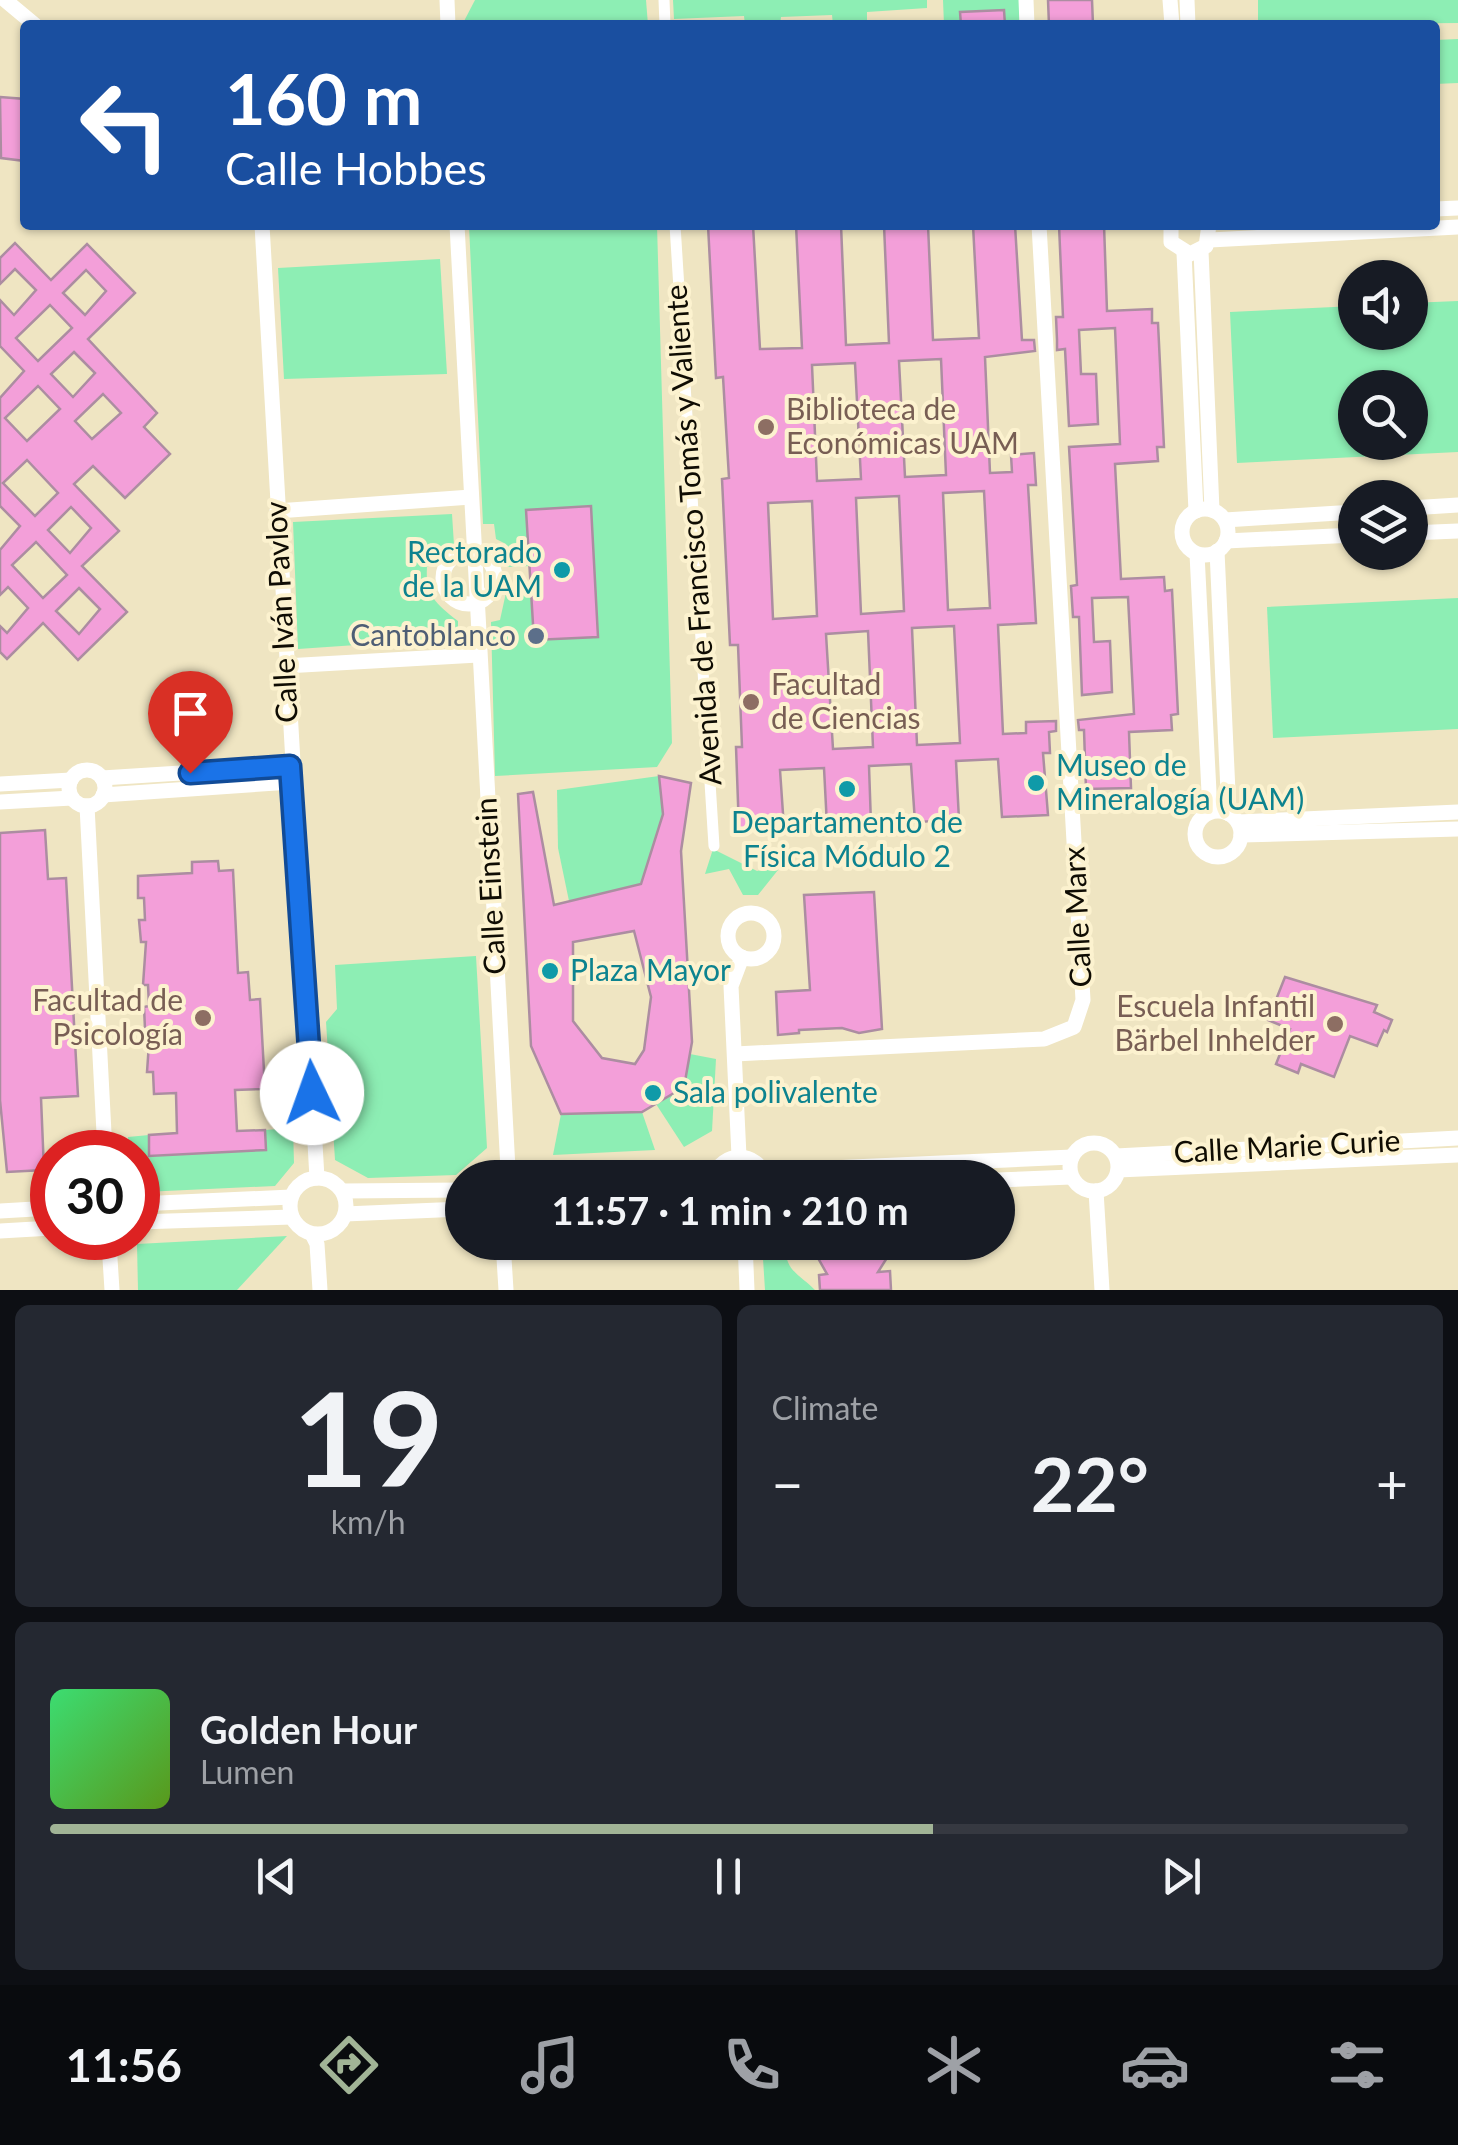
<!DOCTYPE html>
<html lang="en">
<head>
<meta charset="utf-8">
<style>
	body { margin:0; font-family:Lato,sans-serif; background:#242831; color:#f1f3f6; height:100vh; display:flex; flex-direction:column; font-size:38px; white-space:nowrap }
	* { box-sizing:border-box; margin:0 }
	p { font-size:32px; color:#9ea1a6 }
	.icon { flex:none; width:55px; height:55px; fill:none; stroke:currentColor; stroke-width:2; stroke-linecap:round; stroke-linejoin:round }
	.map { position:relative; height:1290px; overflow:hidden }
	.panel { display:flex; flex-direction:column; gap:15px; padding:15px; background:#0d0f14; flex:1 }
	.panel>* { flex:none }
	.banner { position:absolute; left:20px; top:20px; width:1420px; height:210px; border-radius:10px; box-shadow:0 2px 8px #0004; background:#1a4fa0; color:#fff; overflow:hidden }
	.fabs { position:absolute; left:1338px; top:260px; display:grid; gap:20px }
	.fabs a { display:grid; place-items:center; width:90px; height:90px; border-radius:50%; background:#171b24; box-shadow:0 2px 8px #0004; font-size:50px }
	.speed { position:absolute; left:30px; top:1130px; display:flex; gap:20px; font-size:50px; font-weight:700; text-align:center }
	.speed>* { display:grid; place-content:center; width:130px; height:130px; border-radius:50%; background:#171b24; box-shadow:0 2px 8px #0004; line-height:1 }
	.speed .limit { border:15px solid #d22; background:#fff; color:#111 }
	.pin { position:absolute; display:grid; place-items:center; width:85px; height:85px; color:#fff; margin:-102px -42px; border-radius:50% 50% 50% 0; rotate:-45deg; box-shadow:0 0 10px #0007 }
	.pin .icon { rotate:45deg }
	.me { position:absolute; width:110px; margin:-55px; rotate:357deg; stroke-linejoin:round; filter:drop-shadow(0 0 8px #0008) }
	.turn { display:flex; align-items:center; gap:35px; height:210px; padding:0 40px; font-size:45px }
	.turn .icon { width:130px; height:130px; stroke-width:2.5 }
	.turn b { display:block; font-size:70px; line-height:85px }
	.big { font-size:75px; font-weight:700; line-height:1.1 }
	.panel .widget { flex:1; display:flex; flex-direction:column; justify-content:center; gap:15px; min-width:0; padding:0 35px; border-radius:15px; background:#242831 }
	.panel .dial { align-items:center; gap:0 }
	.dial b { font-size:130px; line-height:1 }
	.song { display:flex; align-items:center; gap:30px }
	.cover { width:120px; height:120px; border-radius:15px; background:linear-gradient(135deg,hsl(140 70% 55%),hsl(90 70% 35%)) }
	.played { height:10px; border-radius:5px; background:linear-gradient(90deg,#a1b496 65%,#363941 65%) }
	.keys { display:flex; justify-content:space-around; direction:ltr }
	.heat { display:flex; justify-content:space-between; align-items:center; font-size:55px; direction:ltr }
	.panel .tiles { flex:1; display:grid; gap:15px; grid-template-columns:1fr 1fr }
	.widget:last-child { grid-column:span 2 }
	.trip { position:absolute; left:445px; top:1160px; width:570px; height:100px; border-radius:50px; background:#171b24; box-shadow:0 2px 8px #0004; font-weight:700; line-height:100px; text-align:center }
	.tab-bar { display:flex; height:160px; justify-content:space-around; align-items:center; background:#090b0e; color:#9ea1a6 }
	.tab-bar .icon { width:70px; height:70px }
	.tab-bar .on { color:#a1b496 }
	.tab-bar b { font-size:45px; color:#f1f3f6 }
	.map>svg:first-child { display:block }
</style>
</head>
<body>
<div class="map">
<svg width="1458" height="1290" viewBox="0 0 1458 1290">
	<rect width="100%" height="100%" fill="#efe5c2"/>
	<g fill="#8deeb4" fill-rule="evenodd">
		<path d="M475,0H646L648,25H462Z"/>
		<path d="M673,0H927V8L867,12V25H833L832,15L781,17L780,25H745L744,16L674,19Z"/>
		<path d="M943,0H1019L1020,25H1005L1004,10L960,12L961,25H944Z"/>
		<path d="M1258,0H1458V23L1258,25Z"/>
		<path d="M1458,39V83L1435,84V40Z"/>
		<path d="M469,225H657L672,743L657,767L495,776L491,622L500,620L507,588L531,586L534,640L598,636L590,506L530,566L507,567L506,544L496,539L494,524H483Z"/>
		<path d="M440,259L447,374L284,379L278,268Z"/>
		<path d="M1458,301V452L1237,463L1230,312L1355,306V332H1410V303ZM1355,388H1410V442H1355Z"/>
		<path d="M452,514L454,545L427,567C425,595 436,604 458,621V638L298,649L293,522Z"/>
		<path d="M1458,598V729L1273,738L1267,607Z"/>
		<path d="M659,776L663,814L641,884L569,901L558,848L557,790Z"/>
		<path d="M713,849L757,871L782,865L758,895H743L729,869L705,874Z"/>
		<path d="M476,956L487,1148L456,1175L368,1178L335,1160L326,1022L337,1009L335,965Z"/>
		<path d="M690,1054L716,1059L712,1131L684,1147L656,1104Z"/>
		<path d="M642,1112L655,1150L553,1155L561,1114Z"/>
		<path d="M293,1128L294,1163L275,1186L144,1192L138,1187V1152H129L128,1137L149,1135L150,1156L266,1150L265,1130Z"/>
		<path d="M287,1236L237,1290H138L137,1244Z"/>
		<path d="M762,1243H786C783,1271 801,1275 815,1290H765Z"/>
	</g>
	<g fill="#f39fd9" stroke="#ac8da1" stroke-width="2.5" fill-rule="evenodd">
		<path d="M1048,0H1092L1093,25H1049Z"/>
		<path d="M1004,10L1005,25H961L960,12Z"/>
		<path d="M0,97L25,99V161L1,158Z"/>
		<path d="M708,225H753L760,349L802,348L796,225H841L846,345L889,343L884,225H928L933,340L979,338L973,225H1015L1022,340H1034L1035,351L985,357L990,473L1012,472L1011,455L1034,453L1036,485H1028L1036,623L998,625L1003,734L1026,733V722L1056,721V731L1049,732L1050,753H1043L1048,815L1002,817L998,759L956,761L959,820L915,822L911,764L869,766L871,824L827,826L824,768L780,770L784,828L739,830L736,747H742L738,645H730L722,479L729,478L723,377L716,378ZM941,359L946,475L905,477L899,361ZM855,363L861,479L817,481L812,365ZM984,491L990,608L948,610L943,493ZM899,496L904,611L861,614L856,498ZM812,501L817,616L773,619L768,503ZM954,626L960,743L917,745L912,628ZM868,631L873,747L833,749L826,634Z"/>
		<path d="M1059,225H1104L1107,311L1152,309V323H1158L1164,447H1157L1158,461L1115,464L1121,579L1164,577L1165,591L1172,590L1178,714L1171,715L1172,730L1129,732L1131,788L1086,789L1084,730H1079L1078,720L1134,714L1128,597L1092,598L1094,642L1110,641L1112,692L1082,695L1079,617H1073L1071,586L1077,585L1069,447L1120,444L1115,328L1079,330L1081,374H1096L1098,424L1069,426L1065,349L1057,350V340L1056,317H1063Z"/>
		<path d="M15,243L51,280L87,244L135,293L88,339L157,413L144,427L170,454L125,498L93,466L74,484L119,531L82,566L127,612L78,660L43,623L7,659L0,652V626L7,633L28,608L8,587L0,595V550L20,526L0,506V398L24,371L0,346V300L14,315L36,290L15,269L0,284V258ZM86,270L106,291L85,315L63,293ZM50,305L72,328L38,361L16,338ZM74,352L95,373L73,397L51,374ZM38,386L60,409L27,441L5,418ZM103,394L121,413L92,439L75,421ZM27,460L58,493L35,516L3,483ZM71,507L91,528L70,553L48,530ZM36,542L67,575L43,598L12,565ZM79,588L100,609L79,634L56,611Z"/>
		<path d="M591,506L598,637L534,640L526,510Z"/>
		<path d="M659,776L691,783L681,851L692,1042L684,1087L642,1112L561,1114L531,1046L518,794L533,792L554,905L641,884L663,814ZM634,931L651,997L644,1050L635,1064L602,1058L573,1021V942Z"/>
		<path d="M45,830L48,879L66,878L78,1096L41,1098L44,1170L7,1172L0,1100V833Z"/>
		<path d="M218,861L219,871L233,870L238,973L248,972L250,1000L260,999L265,1089L235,1090L237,1131L265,1130L266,1150L149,1156V1135L177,1133L176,1093L154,1094L153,1072H147L150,1029H145L144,1007L149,1006L148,985H143L146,942H141L139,920H145L144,898H138V876L192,873V862Z"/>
		<path d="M874,892L882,1029L859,1033L842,1028L799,1030V1033L778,1035L776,992L810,990L804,895Z"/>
		<path d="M1285,977L1377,1005L1374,1012L1392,1020L1387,1032L1384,1030L1377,1046L1350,1036L1334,1077L1301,1064L1298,1073L1276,1064L1290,1029L1268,1020Z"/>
		<path d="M809,1242H897L878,1272L890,1271L891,1290H820L819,1275L827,1274Z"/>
	</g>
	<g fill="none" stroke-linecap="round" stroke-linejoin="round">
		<g stroke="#fff" stroke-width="11">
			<path d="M664,0L665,25"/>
			<path d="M675,225L714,846"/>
		</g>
		<g stroke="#fff" stroke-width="15">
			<path d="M5,0L35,25"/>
			<path d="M447,0L448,25"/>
			<path d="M1026,0L1027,25"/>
			<path d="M1170,0L1172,25"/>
			<path d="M1187,0L1188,25"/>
			<path d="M1435,209L1458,208"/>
			<path d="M262,225L317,1178"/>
			<path d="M457,225L508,1169"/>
			<path d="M1171,225V242L1190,254L1206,246L1209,225"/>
			<path d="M1210,240L1458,227"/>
			<path d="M1201,251L1212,510"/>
			<path d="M1184,253L1196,511"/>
			<path d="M1410,508L1458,505"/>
			<circle cx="1205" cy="532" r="23"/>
			<path d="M277,511L471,497"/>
			<path d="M1225,520L1355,512"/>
			<path d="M1410,533L1458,531"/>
			<path d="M1226,541L1355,535"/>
			<path d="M1217,551L1229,814"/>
			<circle cx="469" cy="578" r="26"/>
			<path d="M1197,554L1210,812"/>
			<path d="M285,666L478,655"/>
			<circle cx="87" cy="788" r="18"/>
			<path d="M102,778L291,766"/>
			<path d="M0,784L71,780"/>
			<path d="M103,795L291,782"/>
			<path d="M0,802L72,798"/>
			<path d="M87,806L105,1152"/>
			<circle cx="1218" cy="834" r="23"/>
			<path d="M1238,822L1458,812"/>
			<path d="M1241,835L1458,829"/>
			<circle cx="751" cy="936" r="23"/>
			<path d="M735,1054L1044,1039L1074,1027L1083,1000L1039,225"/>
			<circle cx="1094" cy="1167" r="24"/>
			<path d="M739,1156L731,986L742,957"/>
			<path d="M1116,1156L1458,1138"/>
			<path d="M1118,1170L1458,1155"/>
			<path d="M764,1171L1072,1157"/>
			<circle cx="318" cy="1206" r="28"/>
			<path d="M480,1178L498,1168L522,1178"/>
			<path d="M684,1178L712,1176"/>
			<path d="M712,1178C724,1150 755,1150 767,1178"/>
			<path d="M998,1180L1071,1177"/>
			<path d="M343,1191L462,1190"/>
			<path d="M1096,1191L1102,1290"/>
			<path d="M138,1204L291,1197"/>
			<path d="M0,1211L52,1208"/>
			<path d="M345,1214L462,1209"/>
			<path d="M138,1222L292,1217"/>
			<path d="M0,1231L52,1228"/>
			<path d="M312,1234L317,1244L320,1290"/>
			<path d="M95,1238L109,1243L125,1238"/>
			<path d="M503,1242L506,1290"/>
			<path d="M745,1242L747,1290"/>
			<path d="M109,1243L112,1290"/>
		</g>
	</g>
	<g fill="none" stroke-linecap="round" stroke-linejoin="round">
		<g stroke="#114b97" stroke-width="25">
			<path id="route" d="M190,773L290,766L312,1093"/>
		</g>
		<use href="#route" stroke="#1a73e8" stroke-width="18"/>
	</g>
	<g fill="#8d6e63" stroke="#fcf2cf" stroke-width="4">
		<circle cx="766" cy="427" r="10"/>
		<circle cx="751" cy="702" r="10"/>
		<circle cx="203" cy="1018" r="10"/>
		<circle cx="1335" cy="1024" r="10"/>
	</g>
	<g fill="#0f9aa8" stroke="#fcf2cf" stroke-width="4">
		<circle cx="562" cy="570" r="10"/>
		<circle cx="1036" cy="783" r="10"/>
		<circle cx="847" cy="789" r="10"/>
		<circle cx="550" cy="971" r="10"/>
		<circle cx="653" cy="1093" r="10"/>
	</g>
	<circle fill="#5c6f8a" stroke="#fcf2cf" stroke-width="4" cx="536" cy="636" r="10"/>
	<g text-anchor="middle" stroke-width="8" stroke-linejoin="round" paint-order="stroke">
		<g font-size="30" fill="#785e54" stroke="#fcf2cf" text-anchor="start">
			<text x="786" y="420">Biblioteca de<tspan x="786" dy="34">Económicas UAM</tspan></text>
			<text x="771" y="695">Facultad<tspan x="771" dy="34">de Ciencias</tspan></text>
			<text x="183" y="1011" text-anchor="end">Facultad de<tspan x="183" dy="34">Psicología</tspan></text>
			<text x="1315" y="1017" text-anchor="end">Escuela Infantil<tspan x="1315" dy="34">Bärbel Inhelder</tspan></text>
		</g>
		<g font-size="30" fill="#0f0c03" stroke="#fcf2cf">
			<text transform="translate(694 535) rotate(-94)" y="10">Avenida de Francisco Tomás y Valiente</text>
			<text transform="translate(282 612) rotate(-93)" y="10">Calle Iván Pavlov</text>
			<text transform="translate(491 886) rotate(-93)" y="10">Calle Einstein</text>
			<text transform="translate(1078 917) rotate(-93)" y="10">Calle Marx</text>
			<text transform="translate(1287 1147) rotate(-3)" y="10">Calle Marie Curie</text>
		</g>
		<g font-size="30" fill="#0d838f" stroke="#fcf2cf" text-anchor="start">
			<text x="542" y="563" text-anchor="end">Rectorado<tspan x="542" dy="34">de la UAM</tspan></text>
			<text x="1056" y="776">Museo de<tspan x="1056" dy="34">Mineralogía (UAM)</tspan></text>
			<text x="847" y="833" text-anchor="middle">Departamento de<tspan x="847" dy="34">Física Módulo 2</tspan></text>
			<text x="570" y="981">Plaza Mayor</text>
			<text x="673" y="1103">Sala polivalente</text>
		</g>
		<g font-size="30" fill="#4e5e75" stroke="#fcf2cf" text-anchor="end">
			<text x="516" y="646">Cantoblanco</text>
		</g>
	</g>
</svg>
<div class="fabs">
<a><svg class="icon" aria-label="sound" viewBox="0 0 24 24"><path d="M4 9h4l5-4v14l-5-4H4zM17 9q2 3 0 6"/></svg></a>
<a><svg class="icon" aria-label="search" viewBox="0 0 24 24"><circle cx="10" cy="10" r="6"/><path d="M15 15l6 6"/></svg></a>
<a><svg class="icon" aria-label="layers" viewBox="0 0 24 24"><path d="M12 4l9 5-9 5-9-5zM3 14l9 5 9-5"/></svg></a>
</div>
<div class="speed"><div class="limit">30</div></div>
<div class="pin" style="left:190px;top:773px;background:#d93025"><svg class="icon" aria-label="arrive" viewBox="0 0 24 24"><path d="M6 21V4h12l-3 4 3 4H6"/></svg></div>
<svg class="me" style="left:312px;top:1093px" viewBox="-20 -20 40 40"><circle r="19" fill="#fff"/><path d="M0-13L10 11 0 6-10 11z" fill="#1a73e8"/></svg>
<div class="trip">11:57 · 1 min · 210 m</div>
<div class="banner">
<div class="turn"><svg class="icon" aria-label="left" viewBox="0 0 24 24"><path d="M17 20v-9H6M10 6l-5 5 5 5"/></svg><div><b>160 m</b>Calle Hobbes</div></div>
</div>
</div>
<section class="panel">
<div class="tiles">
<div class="widget dial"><b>19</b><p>km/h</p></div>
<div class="widget"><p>Climate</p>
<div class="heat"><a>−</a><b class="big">22°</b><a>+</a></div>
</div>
<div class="widget">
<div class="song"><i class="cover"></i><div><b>Golden Hour</b><p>Lumen</p></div></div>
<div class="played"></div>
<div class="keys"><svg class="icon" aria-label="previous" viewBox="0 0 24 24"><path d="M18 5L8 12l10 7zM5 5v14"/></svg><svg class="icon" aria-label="pause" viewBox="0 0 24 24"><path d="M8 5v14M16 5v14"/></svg><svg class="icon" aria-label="next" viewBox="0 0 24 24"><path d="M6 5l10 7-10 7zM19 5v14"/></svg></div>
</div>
</div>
</section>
<nav class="tab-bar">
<b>11:56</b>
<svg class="icon on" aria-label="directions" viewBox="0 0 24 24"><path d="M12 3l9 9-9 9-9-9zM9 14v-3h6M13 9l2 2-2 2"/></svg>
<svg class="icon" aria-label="music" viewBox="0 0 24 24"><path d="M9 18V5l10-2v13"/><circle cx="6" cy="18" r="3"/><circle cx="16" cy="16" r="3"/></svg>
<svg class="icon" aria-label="phone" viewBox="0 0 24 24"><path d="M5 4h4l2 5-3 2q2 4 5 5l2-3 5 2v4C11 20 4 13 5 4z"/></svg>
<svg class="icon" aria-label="climate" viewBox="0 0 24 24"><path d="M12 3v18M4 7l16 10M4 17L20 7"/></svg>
<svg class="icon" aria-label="car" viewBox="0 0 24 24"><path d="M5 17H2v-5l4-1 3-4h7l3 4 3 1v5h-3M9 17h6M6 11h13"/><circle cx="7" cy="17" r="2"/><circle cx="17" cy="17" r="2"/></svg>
<svg class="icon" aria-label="filters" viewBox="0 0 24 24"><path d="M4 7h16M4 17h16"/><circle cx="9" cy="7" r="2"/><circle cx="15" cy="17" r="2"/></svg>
</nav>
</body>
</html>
